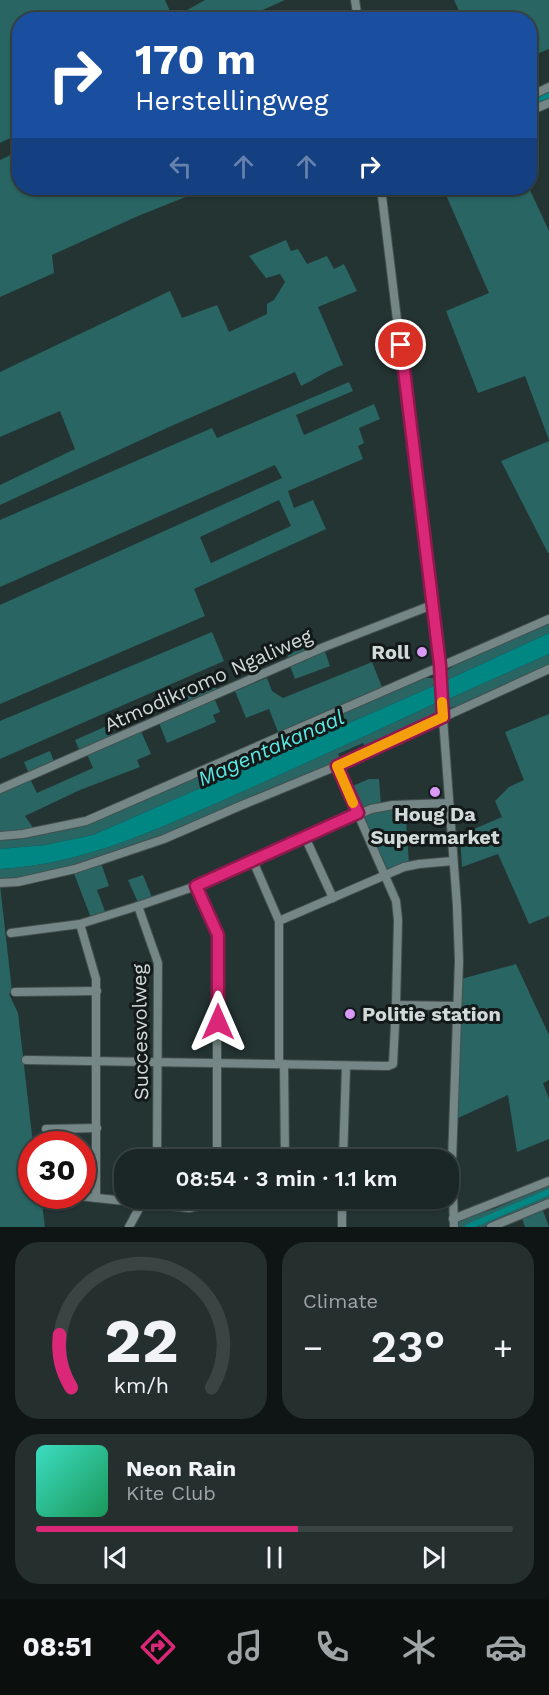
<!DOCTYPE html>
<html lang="en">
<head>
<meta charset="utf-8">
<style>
	body { margin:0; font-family:"Work Sans",sans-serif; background:#242f2e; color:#f1f3f6; height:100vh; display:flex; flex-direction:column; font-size:22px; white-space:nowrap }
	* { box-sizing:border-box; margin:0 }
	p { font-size:20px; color:#a0a5a7 }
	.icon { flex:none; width:33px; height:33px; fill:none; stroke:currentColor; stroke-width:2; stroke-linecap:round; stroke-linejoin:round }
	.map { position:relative; height:1227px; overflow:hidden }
	.drawer { display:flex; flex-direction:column; gap:15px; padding:15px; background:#0f1515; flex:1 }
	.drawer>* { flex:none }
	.banner { position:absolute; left:12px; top:12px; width:525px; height:183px; border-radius:24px; box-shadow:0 2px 4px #0004,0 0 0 2px #394443; background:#1a4fa0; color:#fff; overflow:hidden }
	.speed { position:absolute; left:18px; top:1131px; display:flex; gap:12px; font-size:30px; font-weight:700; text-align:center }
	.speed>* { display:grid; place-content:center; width:78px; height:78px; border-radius:50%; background:#1b2726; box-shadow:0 2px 4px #0004,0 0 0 2px #394443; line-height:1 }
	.speed .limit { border:9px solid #d22; background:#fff; color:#111 }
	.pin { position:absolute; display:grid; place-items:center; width:51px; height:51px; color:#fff; margin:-26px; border:3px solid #fff; border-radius:50%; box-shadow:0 2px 6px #0007 }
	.me { position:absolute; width:66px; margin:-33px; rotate:0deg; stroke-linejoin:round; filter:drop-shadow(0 0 4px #0008) }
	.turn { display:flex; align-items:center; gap:21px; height:126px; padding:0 24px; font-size:27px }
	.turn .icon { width:78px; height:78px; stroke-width:2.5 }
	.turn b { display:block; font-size:42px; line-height:51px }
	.lanes { display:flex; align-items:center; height:57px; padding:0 24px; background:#0003; justify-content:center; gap:30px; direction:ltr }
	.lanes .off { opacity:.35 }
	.big { font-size:45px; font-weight:600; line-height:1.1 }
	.drawer .widget { flex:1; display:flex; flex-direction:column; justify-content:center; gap:9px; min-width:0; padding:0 21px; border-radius:24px; background:#242f2e }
	.drawer .dial { align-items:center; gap:0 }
	.dial svg { height:156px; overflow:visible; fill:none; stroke:#394443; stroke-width:7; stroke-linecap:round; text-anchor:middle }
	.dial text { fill:#f1f3f6; stroke:none }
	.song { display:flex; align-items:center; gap:18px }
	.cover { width:72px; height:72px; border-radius:9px; background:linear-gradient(135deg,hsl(170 70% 55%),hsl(150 70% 35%)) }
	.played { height:6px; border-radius:3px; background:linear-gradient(90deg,#db2777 55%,#394443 55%) }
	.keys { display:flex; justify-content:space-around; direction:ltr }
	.heat { display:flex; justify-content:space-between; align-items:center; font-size:33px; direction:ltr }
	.drawer .tiles { flex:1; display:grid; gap:15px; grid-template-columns:1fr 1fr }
	.widget:last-child { grid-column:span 2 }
	.trip { position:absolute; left:114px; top:1149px; width:345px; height:60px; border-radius:24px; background:#1b2726; box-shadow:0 2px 4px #0004,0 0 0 2px #394443; font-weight:600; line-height:60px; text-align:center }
	.tabs { display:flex; height:96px; justify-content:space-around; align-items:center; background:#0b100f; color:#a0a5a7 }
	.tabs .icon { width:42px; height:42px }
	.tabs .on { color:#db2777 }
	.tabs b { font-size:27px; color:#f1f3f6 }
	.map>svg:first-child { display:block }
</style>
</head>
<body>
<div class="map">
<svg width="549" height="1227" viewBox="0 0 549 1227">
	<rect width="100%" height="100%" fill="#243433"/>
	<g fill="#286563" fill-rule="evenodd">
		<path d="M0,0H165L173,18L205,0H285L242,19L20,20L19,134L0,143Z"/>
		<path d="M454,0H549V49L530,57V20L463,19Z"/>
		<path d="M19,151L20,188H196L198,192L138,216L52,255L54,273L0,297V160Z"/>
		<path d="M466,188H529L549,231V440L525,376L478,393L446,311L489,293L446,195Z"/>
		<path d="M286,240L291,251L298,249L307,264L327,256L334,269L344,264L357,291L318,307L343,365C327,370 316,379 301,386L295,372L169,427L0,505V485L75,449L60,411L0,437V372L170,291L182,318L217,305L229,332L267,314V304L274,300L285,282L280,274L266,278L249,256Z"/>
		<path d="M349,382L353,391L296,415L304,435L374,404L380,419L359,428L364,443L358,446L363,459L288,491L294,508L313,500L326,529L194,589L205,616L0,704V605L282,478L275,465L0,587V520L212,428L217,438ZM279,500L291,526L211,563L200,537Z"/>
		<path d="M549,441V553H548L501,461Z"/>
		<path d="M549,621V633L445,681L444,673L458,662Z"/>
		<path d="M212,632L224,661L0,759V721Z"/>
		<path d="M314,643L324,649L330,666L295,679L287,658L289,654Z"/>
		<path d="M549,654V666L458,707L446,708V700Z"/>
		<path d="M372,662L382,687L278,732L269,709L246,718L235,691L267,678L272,691L283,698Z"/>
		<path d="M420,678H433L436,685L93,835L45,845L0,849V840L23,839L92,823Z"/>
		<path d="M212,679L219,694L184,709L178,694Z"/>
		<path d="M215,700L220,712L213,715L216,722L167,743L159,723Z"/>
		<path d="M436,703L438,714L434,718L366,748L363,743L338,754L341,761C262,794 184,831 103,858C69,868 35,879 0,880V869C86,864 160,828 237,794C304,764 370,734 436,703Z"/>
		<path d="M549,714V916L529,924L498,854L462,867L460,835L502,817L495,801L509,787L524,780L505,732Z"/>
		<path d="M109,725L115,738L81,754L75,740Z"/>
		<path d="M141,731L151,754L137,760L140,767L80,790L25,816L34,829L0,833V793L30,779L37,793L93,768L87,754Z"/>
		<path d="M50,751L55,765L30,776L24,762Z"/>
		<path d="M369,779H379L381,805L362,810L359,809L348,788Z"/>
		<path d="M415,807L416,822H406L409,864L386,869L363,816L379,809Z"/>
		<path d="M101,863L109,886L97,890L106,914L91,918L73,871Z"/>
		<path d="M143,875L153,900L139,905L128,880Z"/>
		<path d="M0,885L12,991L9,994L18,1013L33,1144H32V1196H41L45,1227H0Z"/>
		<path d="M516,964L549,1035V1080L543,1083L549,1099V1139L517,1152L508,1095L458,1118L461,979Z"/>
		<path d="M549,1184V1199L484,1227H458V1222L464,1217L494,1209Z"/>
		<path d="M542,1208L549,1227H525L522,1218Z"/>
	</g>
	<g fill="#008784">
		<path d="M549,633V654L446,700L445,681Z"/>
		<path d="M436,685V703C370,734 304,764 237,794C160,828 86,864 0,869V849L45,845L93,835Z"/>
	</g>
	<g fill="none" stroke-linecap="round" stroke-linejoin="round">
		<path stroke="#008784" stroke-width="1.5" d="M468,1227L499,1214"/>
		<g stroke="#008784" stroke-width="6">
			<path d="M530,104L549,95"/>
			<path d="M468,1227L549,1192"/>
		</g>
		<g stroke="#445050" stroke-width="10">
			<g id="minor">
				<path d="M355,0L358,20"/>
				<path d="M530,96L549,87"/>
				<path d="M530,111L549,103"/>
				<path d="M381,188L439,665L457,906L459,961L452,1161L454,1227"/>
				<path d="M0,789L324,647L432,605"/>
				<path d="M0,836L23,834L86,821L549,619"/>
				<path d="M305,837L333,898"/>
				<path d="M253,861L279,921V1064"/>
				<path d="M0,883L18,882L75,869L164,839L240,806L337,766L549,669"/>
				<path d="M196,886L217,935V1160"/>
				<path d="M138,906L158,963L157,1160"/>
				<path d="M279,921L404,867L419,864L453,861"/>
				<path d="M80,924L96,979V1198"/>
				<path d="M11,933L80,924L138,906L196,886L371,809L393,805L449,803"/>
				<path d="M15,992L97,991"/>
				<path d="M396,1005L457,1006"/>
				<path d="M26,1060L388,1066L393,1064L396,1005L398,920L396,901L337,766"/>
				<path d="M284,1064L285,1160"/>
				<path d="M46,1129L97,1128"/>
				<path d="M343,1160L346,1067"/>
				<path d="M79,1196L189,1208L234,1198"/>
				<path d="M428,1198L452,1199"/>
				<path d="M453,1219L549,1181"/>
				<path d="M129,1227L142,1203"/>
				<path d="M342,1227V1198"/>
				<path d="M491,1227L549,1203"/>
			</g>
		</g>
		<use href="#minor" stroke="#748685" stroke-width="8"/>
	</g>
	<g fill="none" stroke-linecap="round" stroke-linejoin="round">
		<g stroke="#8e194d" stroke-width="15">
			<path id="route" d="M218,1022V935L196,886L358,813L337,766L443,717L440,665L401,345"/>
		</g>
		<use href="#route" stroke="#db2777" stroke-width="10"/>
		<path stroke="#f59e0b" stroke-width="10" d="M353,803L337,766L443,717L442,702"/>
	</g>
	<g fill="#d99af7" stroke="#131a19" stroke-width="2">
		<circle cx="422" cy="652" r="6"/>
		<circle cx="435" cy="792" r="6"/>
		<circle cx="350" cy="1014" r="6"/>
	</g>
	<g text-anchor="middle" stroke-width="6" stroke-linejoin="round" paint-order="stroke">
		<g font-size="20" font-weight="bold" fill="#d1dad9" stroke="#131a19" text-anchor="end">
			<text x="410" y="659">Roll</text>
			<text x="435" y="821" text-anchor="middle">Houg Da<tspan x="435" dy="23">Supermarket</tspan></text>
			<text x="362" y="1021" text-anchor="start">Politie station</text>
		</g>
		<g font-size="20" fill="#d1dad9" stroke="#131a19">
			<text transform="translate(208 680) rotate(-24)" y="7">Atmodikromo Ngaliweg</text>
			<text transform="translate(140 1032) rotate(-91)" y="7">Succesvolweg</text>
		</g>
		<g font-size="21" font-style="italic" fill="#5be9e4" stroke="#131a19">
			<text transform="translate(271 748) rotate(-24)" y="7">Magentakanaal</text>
		</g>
	</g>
</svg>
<div class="speed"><div class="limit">30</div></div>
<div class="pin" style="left:401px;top:345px;background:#d93025"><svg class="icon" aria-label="arrive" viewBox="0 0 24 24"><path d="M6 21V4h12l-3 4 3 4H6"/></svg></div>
<svg class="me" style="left:218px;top:1022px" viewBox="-20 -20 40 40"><path d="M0-17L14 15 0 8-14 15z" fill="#db2777" stroke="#fff" stroke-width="4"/></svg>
<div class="trip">08:54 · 3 min · 1.1 km</div>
<div class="banner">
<div class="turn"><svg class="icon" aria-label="right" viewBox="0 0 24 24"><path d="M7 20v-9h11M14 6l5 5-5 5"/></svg><div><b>170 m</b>Herstellingweg</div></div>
<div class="lanes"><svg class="icon off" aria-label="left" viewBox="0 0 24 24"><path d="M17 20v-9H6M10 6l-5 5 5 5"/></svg><svg class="icon off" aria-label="ahead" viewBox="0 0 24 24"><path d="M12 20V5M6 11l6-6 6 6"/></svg><svg class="icon off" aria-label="ahead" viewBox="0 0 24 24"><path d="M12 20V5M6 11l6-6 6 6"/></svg><svg class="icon" aria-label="right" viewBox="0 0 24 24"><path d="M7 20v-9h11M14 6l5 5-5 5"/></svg></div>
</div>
</div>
<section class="drawer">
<div class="tiles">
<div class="widget dial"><svg viewBox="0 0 100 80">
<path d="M14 69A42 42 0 1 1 86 69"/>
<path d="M14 69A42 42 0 0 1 8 42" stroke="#db2777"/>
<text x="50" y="56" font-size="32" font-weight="700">22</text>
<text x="50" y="72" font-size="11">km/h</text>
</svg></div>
<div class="widget"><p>Climate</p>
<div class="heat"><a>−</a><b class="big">23°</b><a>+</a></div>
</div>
<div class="widget">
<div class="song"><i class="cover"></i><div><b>Neon Rain</b><p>Kite Club</p></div></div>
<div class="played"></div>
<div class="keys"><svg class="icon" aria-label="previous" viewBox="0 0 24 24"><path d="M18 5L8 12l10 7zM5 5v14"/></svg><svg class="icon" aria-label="pause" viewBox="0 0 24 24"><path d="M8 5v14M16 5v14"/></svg><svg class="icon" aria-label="next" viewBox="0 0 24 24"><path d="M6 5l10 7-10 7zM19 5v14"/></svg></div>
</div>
</div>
</section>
<nav class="tabs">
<b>08:51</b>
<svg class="icon on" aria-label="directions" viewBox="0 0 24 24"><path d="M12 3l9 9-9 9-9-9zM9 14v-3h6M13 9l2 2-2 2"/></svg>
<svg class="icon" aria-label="music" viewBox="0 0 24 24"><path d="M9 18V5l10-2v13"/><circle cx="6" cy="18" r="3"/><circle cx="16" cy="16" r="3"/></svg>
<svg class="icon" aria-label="phone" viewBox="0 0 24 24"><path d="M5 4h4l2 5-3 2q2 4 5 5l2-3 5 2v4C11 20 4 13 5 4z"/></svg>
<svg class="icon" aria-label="climate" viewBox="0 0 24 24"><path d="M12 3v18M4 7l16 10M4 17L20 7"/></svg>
<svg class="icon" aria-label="car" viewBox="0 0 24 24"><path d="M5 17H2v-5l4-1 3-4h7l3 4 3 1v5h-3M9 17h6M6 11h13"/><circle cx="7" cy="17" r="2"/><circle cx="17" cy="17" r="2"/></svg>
</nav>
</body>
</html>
